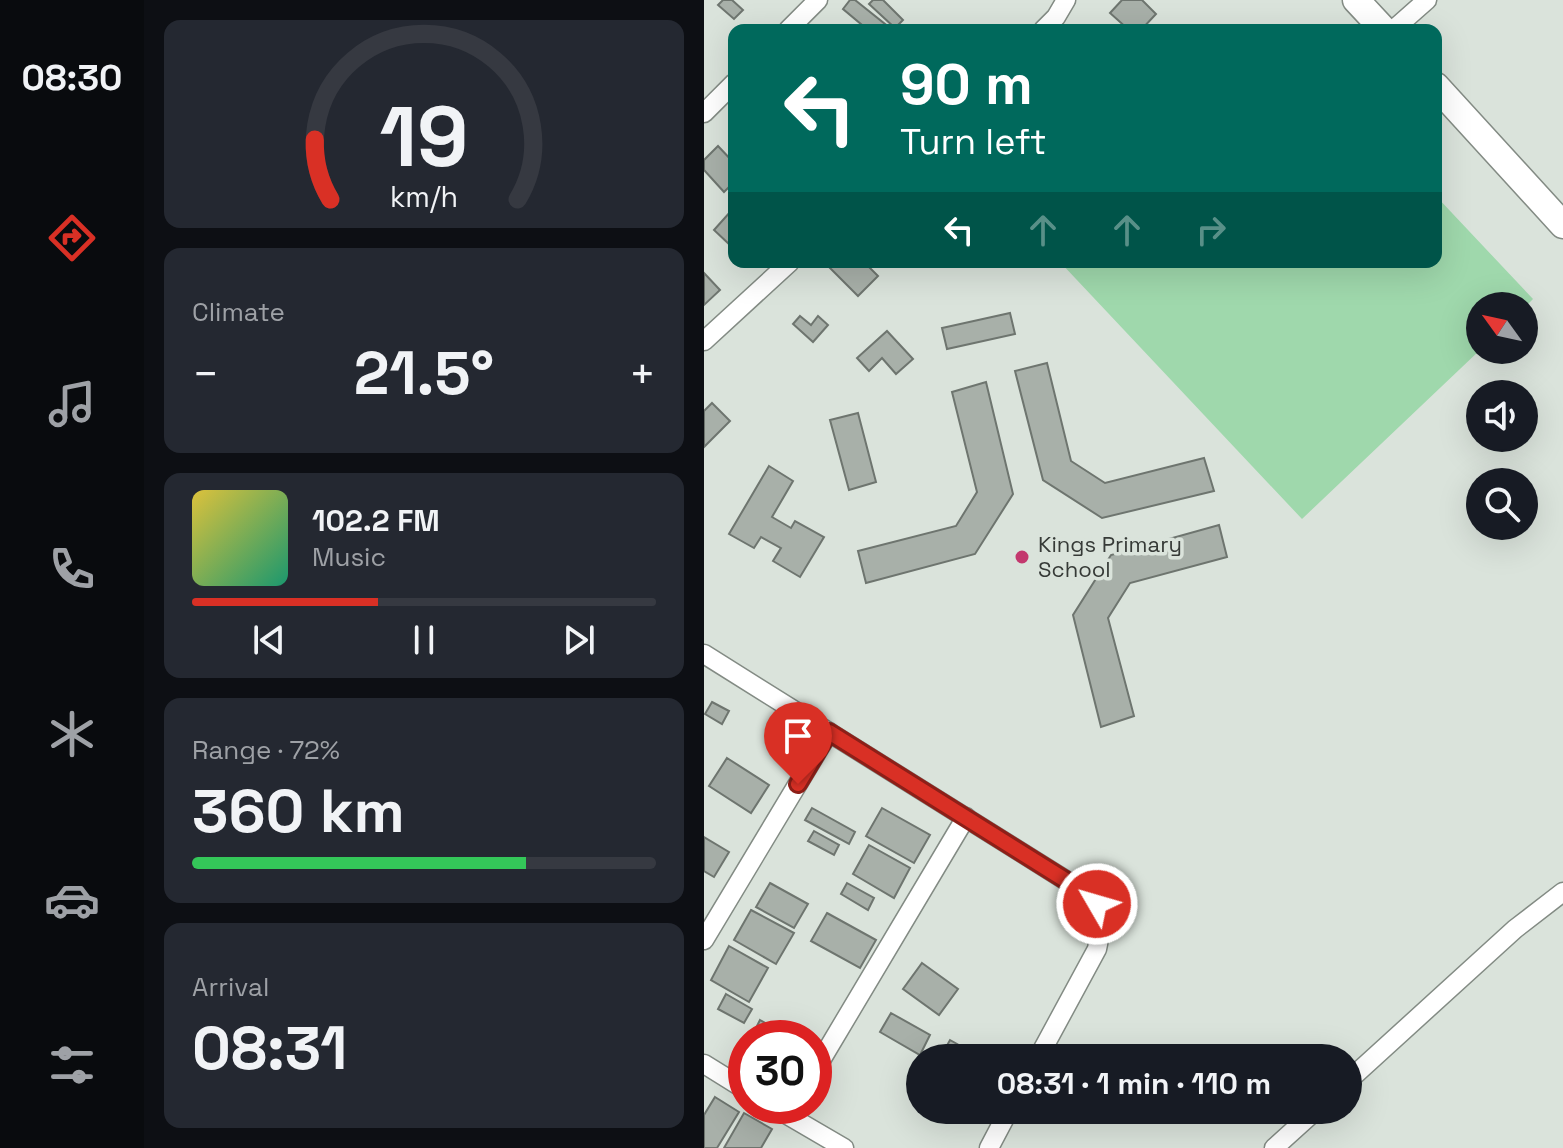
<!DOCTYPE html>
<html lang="en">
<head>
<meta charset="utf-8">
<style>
	body { margin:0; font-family:"Space Grotesk",sans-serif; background:#242831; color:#f1f3f6; height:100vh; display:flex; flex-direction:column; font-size:30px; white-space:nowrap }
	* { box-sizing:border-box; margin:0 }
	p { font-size:26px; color:#9ea1a6 }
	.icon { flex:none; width:44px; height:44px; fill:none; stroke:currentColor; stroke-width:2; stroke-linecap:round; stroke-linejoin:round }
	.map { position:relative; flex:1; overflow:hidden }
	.side { display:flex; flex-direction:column; gap:20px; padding:20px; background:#0d0f14; width:560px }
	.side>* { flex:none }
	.banner { position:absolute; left:24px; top:24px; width:714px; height:244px; border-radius:16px; box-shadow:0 8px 32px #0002; background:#00695c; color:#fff; overflow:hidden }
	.needle { width:52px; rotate:303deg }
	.buttons { position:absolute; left:762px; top:292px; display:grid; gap:16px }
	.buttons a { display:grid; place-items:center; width:72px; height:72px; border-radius:50%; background:#171b24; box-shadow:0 8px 32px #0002; font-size:40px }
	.speed { position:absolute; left:24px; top:1020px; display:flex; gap:16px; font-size:40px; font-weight:700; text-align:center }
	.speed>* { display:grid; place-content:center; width:104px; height:104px; border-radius:50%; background:#171b24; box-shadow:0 8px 32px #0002; line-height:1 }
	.speed .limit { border:12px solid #d22; background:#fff; color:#111 }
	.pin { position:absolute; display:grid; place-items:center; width:68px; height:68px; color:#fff; margin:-82px -34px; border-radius:50% 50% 50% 0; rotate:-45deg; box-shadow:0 0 8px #0007 }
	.pin .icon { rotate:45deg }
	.me { position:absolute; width:88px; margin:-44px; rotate:308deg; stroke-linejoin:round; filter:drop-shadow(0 0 6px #0008) }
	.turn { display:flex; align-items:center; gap:28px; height:168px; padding:0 40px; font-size:36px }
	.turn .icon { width:104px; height:104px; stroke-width:2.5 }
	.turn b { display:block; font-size:56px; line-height:68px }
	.lanes { display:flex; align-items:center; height:76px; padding:0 40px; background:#0003; justify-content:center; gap:40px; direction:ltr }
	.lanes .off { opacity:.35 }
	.big { font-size:60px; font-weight:800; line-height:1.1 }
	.side .tile { flex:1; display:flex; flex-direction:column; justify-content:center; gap:12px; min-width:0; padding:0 28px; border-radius:16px; background:#242831 }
	.side .dial { align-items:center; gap:0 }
	.dial svg { height:208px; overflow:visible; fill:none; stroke:#363941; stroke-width:7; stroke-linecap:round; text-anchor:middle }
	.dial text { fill:#f1f3f6; stroke:none }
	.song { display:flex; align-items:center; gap:24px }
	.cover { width:96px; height:96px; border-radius:12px; background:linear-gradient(135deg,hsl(50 70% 55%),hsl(160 70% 35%)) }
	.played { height:8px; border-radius:4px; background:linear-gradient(90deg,#d93025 40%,#363941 40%) }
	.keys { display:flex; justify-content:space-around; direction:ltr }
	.heat { display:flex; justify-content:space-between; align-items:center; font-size:44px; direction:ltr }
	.charge { height:12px; border-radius:6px; background:linear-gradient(90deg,#34c759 72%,#363941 0) }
	.trip { position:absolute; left:202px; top:1044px; width:456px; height:80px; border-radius:40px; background:#171b24; box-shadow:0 8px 32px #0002; font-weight:800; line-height:80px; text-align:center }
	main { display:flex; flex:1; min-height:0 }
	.menu { display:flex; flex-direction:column; width:144px; justify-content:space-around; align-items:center; background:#090b0e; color:#9ea1a6 }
	.menu .icon { width:56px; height:56px }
	.menu .current { color:#d93025 }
	.menu b { font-size:36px; color:#f1f3f6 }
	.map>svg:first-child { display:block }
</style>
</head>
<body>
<main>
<nav class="menu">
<b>08:30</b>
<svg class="icon current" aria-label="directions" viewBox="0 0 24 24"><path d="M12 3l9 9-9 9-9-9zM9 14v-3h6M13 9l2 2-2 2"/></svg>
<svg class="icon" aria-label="music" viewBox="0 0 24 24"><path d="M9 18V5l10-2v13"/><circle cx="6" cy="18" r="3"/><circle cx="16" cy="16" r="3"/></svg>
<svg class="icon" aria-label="phone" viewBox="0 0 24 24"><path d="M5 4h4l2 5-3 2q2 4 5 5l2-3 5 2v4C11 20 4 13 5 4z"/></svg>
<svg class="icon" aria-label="climate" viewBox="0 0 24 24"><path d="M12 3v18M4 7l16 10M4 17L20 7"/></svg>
<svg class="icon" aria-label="car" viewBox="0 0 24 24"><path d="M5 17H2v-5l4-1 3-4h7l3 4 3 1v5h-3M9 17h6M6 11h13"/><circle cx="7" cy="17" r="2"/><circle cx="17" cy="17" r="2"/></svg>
<svg class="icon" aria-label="filters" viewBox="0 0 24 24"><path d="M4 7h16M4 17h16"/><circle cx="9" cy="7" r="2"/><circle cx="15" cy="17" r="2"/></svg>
</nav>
<section class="side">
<div class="tile dial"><svg viewBox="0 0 100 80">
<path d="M14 69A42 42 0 1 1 86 69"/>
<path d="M14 69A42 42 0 0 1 8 46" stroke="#d93025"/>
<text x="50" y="56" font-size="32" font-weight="700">19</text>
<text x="50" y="72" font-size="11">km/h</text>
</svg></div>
<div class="tile"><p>Climate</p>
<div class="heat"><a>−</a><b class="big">21.5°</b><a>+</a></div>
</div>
<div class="tile">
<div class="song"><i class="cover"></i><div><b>102.2 FM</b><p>Music</p></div></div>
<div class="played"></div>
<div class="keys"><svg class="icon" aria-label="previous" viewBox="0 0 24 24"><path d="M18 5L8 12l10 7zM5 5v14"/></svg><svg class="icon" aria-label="pause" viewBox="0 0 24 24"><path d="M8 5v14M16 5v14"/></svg><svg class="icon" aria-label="next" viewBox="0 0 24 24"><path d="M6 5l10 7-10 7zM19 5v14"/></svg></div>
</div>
<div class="tile"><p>Range · 72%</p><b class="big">360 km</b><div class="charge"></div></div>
<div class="tile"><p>Arrival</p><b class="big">08:31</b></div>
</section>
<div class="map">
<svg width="859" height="1148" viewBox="0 0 859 1148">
	<rect width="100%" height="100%" fill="#dae3db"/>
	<path fill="#9fd8ac" d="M732,196L829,299L820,308L776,306V350L598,519L356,262H732Z"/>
	<g fill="#a8b0a9" stroke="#6e756f" stroke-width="2">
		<path d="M19,0H28L39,10L30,19L14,5Z"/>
		<path d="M146,0H151L186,28L154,30L158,25L139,9Z"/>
		<path d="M169,0H179L199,20L191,28L165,4Z"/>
		<path d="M418,0H438L452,14L437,30H425L406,13Z"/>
		<path d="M14,146L30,163V182L20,192L0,170V160Z"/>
		<path d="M27,211L30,214V241L26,245L10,230Z"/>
		<path d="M126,262H160L174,276L154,296L123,265Z"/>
		<path d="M0,273L16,290L0,305Z"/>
		<path d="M306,313L311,334L243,349L238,328Z"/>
		<path d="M96,316L107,325L114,316L124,325L109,342L89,324Z"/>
		<path d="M183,331L209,359L192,374L178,358L165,371L153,358Z"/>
		<path d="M343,363L367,461L401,483L500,458L510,491L398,518L339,480L311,371Z"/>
		<path d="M282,382L309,494L271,554L162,583L154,551L252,526L273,492L248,392Z"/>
		<path d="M8,403L26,421L0,447V411Z"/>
		<path d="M154,413L172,482L145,490L126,420Z"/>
		<path d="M65,466L89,481L68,517L87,528L91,521L120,537L96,577L69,561L77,548L57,537L50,548L25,534Z"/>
		<path d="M515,525L523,557L426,583L404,618L430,716L397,727L369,615L407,555Z"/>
		<path d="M8,702L25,711L18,724L1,714Z"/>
		<path d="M23,758L65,785L47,813L5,786Z"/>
		<path d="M108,808L151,832L145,844L101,820Z"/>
		<path d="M178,808L226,835L210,863L162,836Z"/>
		<path d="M110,831L135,845L130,855L104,841Z"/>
		<path d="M0,837L25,852L10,877L0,871Z"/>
		<path d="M165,845L206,868L190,898L149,874Z"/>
		<path d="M66,883L104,904L90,928L52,907Z"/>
		<path d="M143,883L170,898L164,910L137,894Z"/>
		<path d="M47,910L90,933L72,964L30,940Z"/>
		<path d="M123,913L172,940L156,968L107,941Z"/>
		<path d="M25,946L64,968L45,1002L7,980Z"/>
		<path d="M218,963L254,989L235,1015L199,989Z"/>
		<path d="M22,994L48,1009L40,1023L14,1009Z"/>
		<path d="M187,1013L226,1035L216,1055L176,1032Z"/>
		<path d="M56,1020L88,1038H47Z"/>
		<path d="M246,1040L278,1058H236Z"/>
		<path d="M11,1097L35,1112L13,1148H0V1115Z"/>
		<path d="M40,1113L68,1129L57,1148H20Z"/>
	</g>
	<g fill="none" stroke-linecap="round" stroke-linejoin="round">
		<g stroke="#838b84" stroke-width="21">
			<g id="street">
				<path d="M84,30L114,0"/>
				<path d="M339,30L352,17L362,0"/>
				<path d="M689,30L723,0"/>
				<path d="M0,113L30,83"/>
				<path d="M0,341L86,262"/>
				<path d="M0,654L382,893C397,910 398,927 393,949L334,1058"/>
				<path d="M0,940L125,732"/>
				<path d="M0,1064L42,1090"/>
				<path d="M110,1072L262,817"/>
				<path d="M644,1081L811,929L859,892"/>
				<path d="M68,1106L140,1148"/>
				<path d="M285,1148L305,1110"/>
				<path d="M570,1148L612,1110"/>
			</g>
		</g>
		<g stroke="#838b84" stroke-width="29">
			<g id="secondary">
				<path d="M652,0L680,30"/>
				<path d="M732,86L859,225"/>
			</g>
		</g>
		<use href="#street" stroke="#fff" stroke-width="18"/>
		<use href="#secondary" stroke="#fff" stroke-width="26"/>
	</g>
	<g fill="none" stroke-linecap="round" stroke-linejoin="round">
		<g stroke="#8d1f18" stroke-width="20">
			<path id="route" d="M94,784L125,732L382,893L393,904"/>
		</g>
		<use href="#route" stroke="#d93025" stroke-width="14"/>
	</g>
	<circle fill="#c3386e" stroke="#dae3db" stroke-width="3" cx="318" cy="557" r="8"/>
	<g text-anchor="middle" stroke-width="7" stroke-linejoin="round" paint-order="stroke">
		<g font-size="22" fill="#363a37" stroke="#dae3db" text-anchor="start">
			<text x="334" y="552">Kings Primary<tspan x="334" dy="25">School</tspan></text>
		</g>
	</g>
</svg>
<div class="buttons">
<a><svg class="needle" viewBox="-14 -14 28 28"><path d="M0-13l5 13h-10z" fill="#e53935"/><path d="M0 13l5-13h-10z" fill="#9ea1a6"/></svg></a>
<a><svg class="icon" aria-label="sound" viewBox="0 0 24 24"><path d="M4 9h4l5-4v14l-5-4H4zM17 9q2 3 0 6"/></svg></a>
<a><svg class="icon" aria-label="search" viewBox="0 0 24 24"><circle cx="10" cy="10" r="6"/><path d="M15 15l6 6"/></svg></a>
</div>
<div class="speed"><div class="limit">30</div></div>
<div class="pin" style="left:94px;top:784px;background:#d93025"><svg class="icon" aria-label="arrive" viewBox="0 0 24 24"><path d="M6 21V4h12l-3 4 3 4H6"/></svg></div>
<svg class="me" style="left:393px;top:904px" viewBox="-20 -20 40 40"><circle r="17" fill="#d93025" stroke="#fff" stroke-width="3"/><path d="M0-11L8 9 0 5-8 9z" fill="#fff"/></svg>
<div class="trip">08:31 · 1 min · 110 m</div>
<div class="banner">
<div class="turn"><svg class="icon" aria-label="left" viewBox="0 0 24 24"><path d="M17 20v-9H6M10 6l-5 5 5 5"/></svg><div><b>90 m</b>Turn left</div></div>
<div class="lanes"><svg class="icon" aria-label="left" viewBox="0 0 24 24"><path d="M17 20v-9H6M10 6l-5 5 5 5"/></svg><svg class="icon off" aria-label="ahead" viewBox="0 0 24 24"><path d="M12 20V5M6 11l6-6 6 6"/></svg><svg class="icon off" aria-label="ahead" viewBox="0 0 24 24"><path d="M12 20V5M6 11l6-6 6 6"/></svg><svg class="icon off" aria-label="right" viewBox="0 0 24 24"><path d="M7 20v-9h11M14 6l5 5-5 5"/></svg></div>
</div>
</div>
</main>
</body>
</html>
